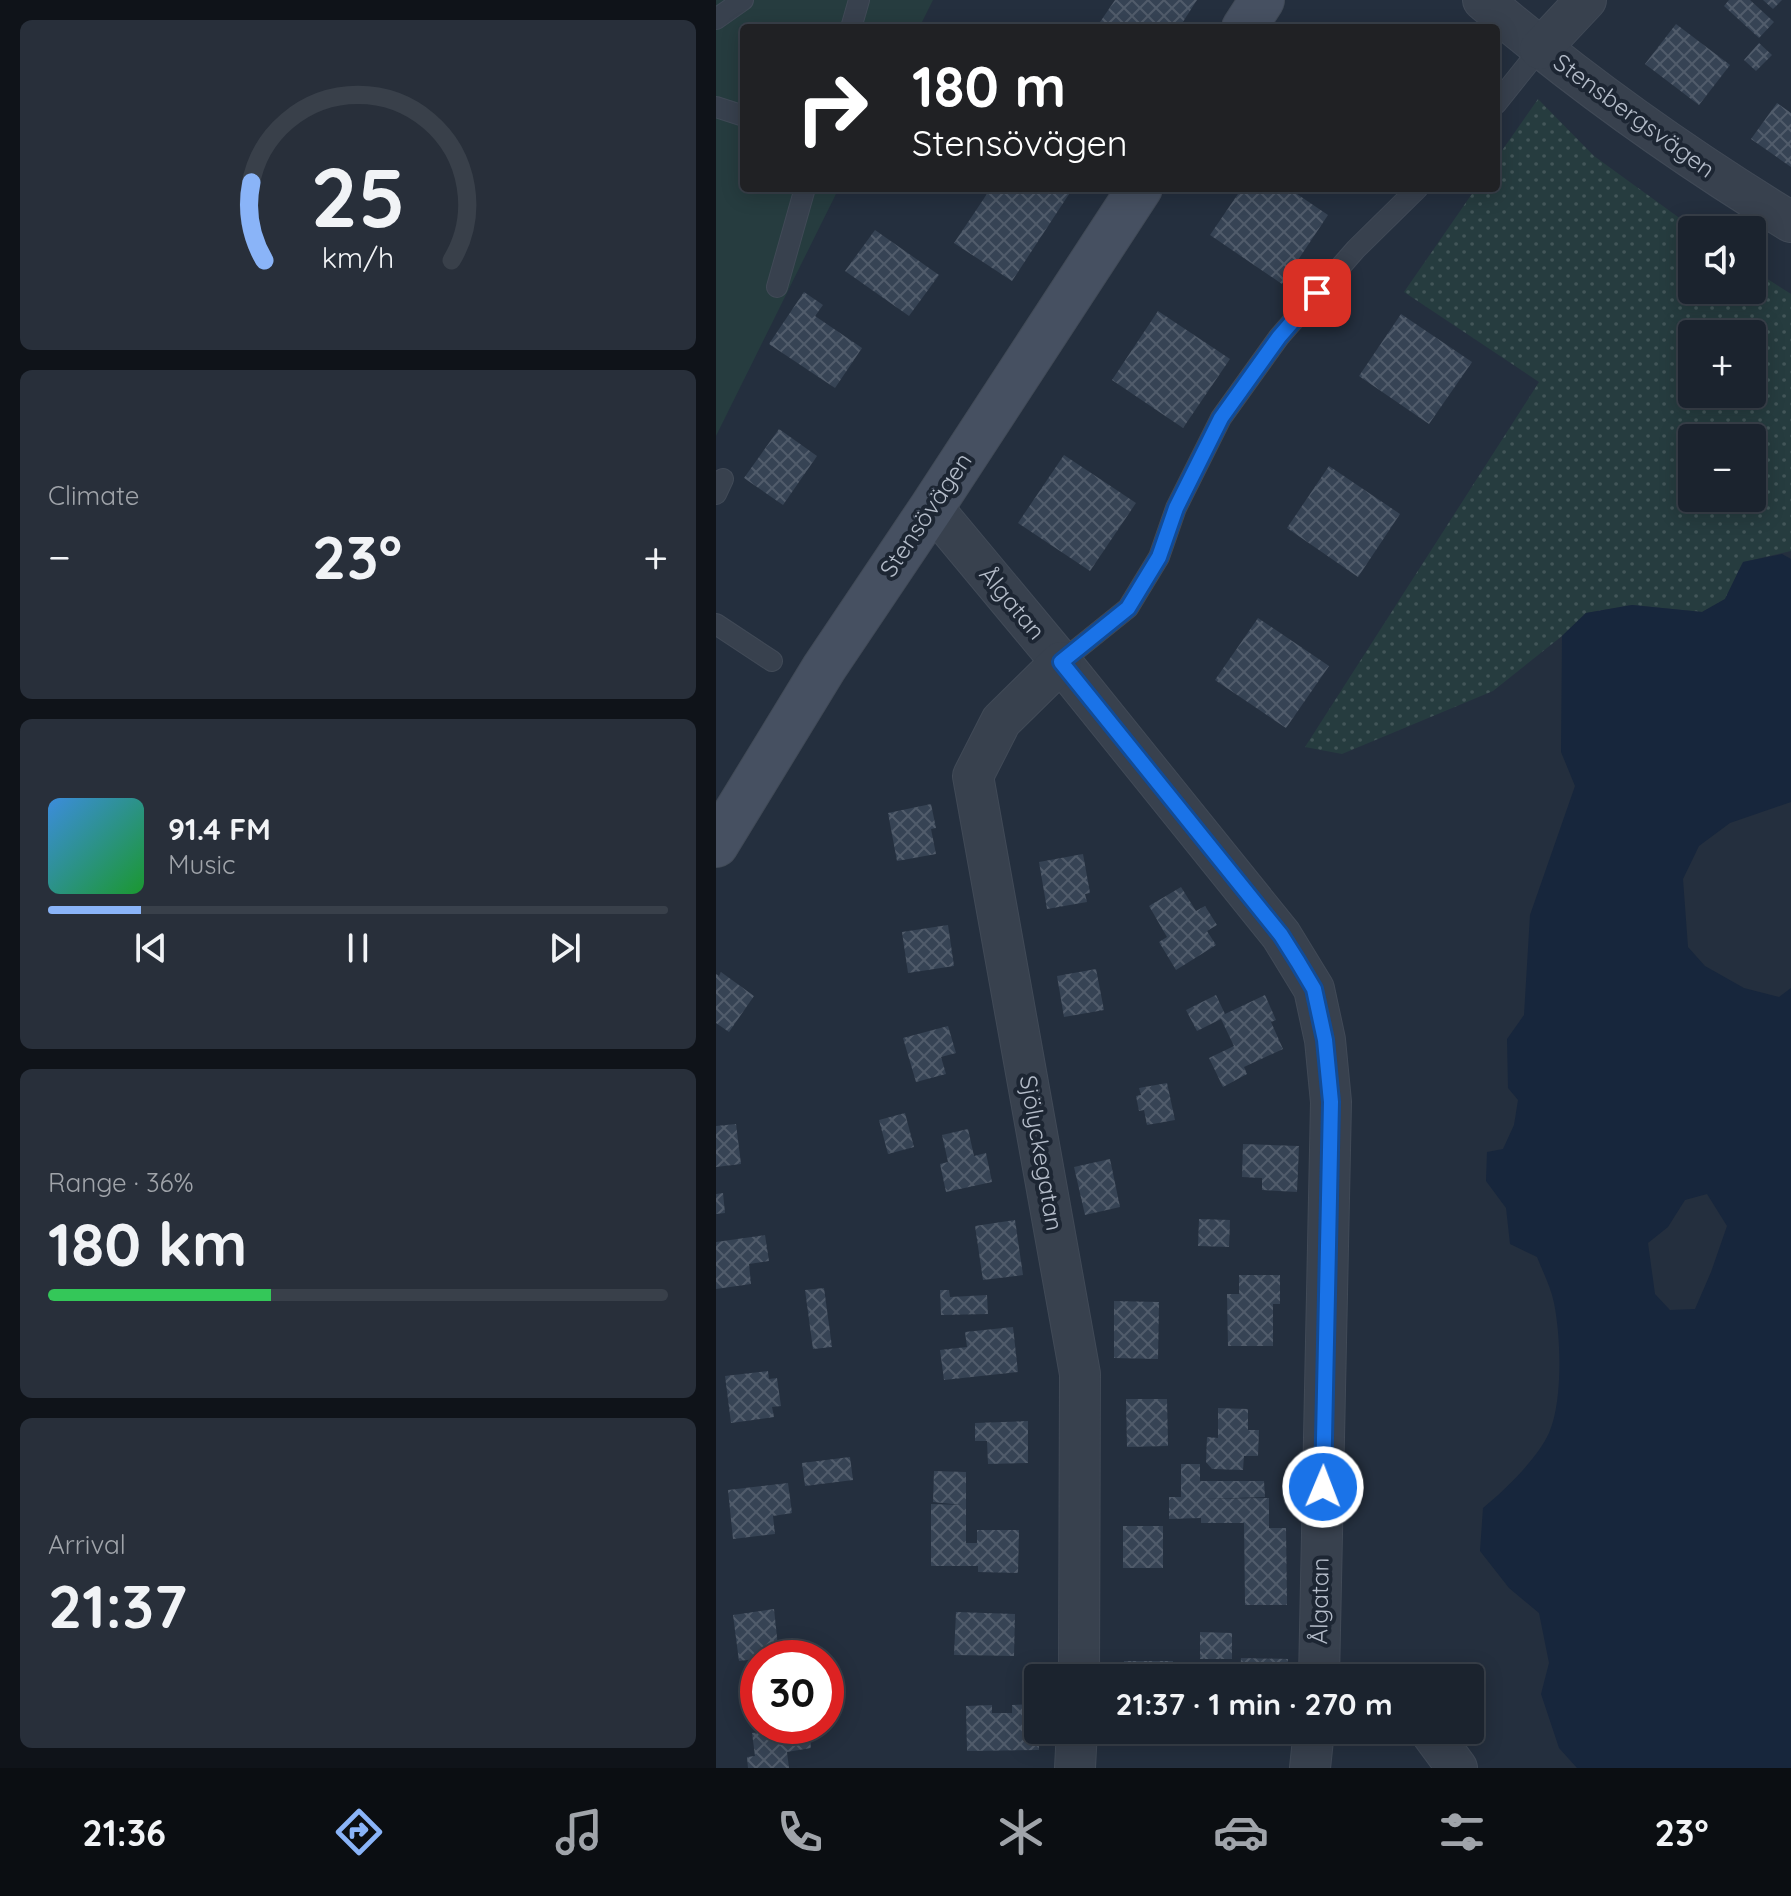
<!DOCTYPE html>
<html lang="en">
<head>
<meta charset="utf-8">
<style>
	body { margin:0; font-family:Quicksand,sans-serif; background:#282f3a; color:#f1f3f6; height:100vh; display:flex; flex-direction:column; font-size:30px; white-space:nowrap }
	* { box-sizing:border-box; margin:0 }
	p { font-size:26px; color:#a0a4aa }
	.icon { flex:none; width:44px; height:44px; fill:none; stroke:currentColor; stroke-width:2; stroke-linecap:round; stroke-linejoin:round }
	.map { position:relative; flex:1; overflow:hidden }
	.drawer { display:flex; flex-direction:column; gap:20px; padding:20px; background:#0f1319; width:716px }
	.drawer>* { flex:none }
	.banner { position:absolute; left:24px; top:24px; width:760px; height:168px; border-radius:8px; box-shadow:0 4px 20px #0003,0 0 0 2px #39404a; background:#202124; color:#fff; overflow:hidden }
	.buttons { position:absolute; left:962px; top:216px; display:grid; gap:16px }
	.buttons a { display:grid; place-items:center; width:88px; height:88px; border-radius:8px; background:#1b232e; box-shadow:0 4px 20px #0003,0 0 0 2px #39404a; font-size:40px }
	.speed { position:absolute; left:24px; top:1640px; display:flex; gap:16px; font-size:40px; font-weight:700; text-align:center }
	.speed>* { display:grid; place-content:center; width:104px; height:104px; border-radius:50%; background:#1b232e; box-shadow:0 4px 20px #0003,0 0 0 2px #39404a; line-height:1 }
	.speed .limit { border:12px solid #d22; background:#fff; color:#111 }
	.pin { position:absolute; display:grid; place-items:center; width:68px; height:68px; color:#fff; margin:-34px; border-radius:16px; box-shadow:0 4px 12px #0006 }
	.me { position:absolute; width:88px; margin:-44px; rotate:1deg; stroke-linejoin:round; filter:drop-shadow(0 0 6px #0008) }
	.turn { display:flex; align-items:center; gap:28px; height:168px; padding:0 40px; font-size:36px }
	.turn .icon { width:104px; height:104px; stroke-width:2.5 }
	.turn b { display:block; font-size:56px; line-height:68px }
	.big { font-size:60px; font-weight:800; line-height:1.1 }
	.drawer .tile { flex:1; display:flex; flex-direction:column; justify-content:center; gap:12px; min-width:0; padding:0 28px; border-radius:12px; background:#282f3a }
	.drawer .dial { align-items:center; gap:0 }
	.dial svg { height:208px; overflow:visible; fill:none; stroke:#39404a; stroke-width:7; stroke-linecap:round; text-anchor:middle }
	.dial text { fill:#f1f3f6; stroke:none }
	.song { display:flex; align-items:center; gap:24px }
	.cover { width:96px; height:96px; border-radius:12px; background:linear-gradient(135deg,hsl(210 70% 55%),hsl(130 70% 35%)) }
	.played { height:8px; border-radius:4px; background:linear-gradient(90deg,#8ab4f8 15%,#39404a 15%) }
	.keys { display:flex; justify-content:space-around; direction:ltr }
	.heat { display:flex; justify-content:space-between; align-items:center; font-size:44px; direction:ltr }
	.charge { height:12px; border-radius:6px; background:linear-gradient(90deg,#34c759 36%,#39404a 0) }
	.trip { position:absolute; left:308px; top:1664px; width:460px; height:80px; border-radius:8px; background:#1b232e; box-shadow:0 4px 20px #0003,0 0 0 2px #39404a; font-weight:800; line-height:80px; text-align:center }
	.menu { display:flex; height:128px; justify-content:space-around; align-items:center; background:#0b0e12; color:#a0a4aa }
	.menu .icon { width:56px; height:56px }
	.menu .active { color:#8ab4f8 }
	.menu b { font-size:36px; color:#f1f3f6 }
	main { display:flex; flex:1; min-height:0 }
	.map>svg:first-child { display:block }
</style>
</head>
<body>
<main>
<section class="drawer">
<div class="tile dial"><svg viewBox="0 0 100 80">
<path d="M14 69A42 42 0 1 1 86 69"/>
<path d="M14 69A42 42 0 0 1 9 39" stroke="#8ab4f8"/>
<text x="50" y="56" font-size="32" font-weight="700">25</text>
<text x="50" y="72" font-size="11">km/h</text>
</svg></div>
<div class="tile"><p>Climate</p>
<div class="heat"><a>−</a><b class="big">23°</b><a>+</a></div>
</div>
<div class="tile">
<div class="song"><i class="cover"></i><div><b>91.4 FM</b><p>Music</p></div></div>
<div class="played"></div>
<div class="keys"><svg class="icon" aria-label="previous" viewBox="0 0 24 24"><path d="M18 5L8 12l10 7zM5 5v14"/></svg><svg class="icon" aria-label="pause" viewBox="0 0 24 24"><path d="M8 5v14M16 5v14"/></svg><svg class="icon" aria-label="next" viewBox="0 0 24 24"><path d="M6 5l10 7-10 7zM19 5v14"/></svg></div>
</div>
<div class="tile"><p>Range · 36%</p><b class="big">180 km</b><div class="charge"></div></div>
<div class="tile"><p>Arrival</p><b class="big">21:37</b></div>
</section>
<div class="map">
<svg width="1075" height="1768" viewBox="0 0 1075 1768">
	<defs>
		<pattern id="grass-dots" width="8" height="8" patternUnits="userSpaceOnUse" patternTransform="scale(2)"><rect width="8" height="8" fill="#263c3f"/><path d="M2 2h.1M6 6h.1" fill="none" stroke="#435659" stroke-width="1.8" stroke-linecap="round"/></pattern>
		<pattern id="building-cross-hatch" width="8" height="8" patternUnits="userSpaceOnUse" patternTransform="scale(2)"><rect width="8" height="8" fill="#364354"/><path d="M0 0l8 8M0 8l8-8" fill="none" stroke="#515c6b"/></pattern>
	</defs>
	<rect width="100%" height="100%" fill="#242f3e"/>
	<path fill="url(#grass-dots)" fill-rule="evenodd" d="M822,99L878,156L980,230H976V290H1036V269L1075,294V551L1027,562L1009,599L986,612L916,605L870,613L846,636L777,691L626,754L589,747L823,382L688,292L760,188H780V159ZM976,334H1036V394H976ZM976,438H1036V498H976Z"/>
	<path fill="#263c3f" d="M0,0H217L203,28H28V188H123L0,436Z"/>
	<path fill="#17263c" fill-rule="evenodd" d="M1066,554L1075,559V802L1014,823L983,846L967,879L972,947L989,966L1028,988L1063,997L1075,988V1768H861L843,1748L825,1694L833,1663L823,1613L793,1588L764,1551L767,1508C789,1490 821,1459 833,1433C847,1401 845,1338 838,1303C835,1288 827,1272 821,1257L794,1244L790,1208L770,1181L771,1152L787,1149L798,1125L802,1100L792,1088L791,1039L808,1015L814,915L859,786L845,752L846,636L870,613L916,605L986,612L1009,599L1027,562ZM991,1194L1011,1226L995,1272L979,1309L954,1310L939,1294L932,1243L952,1227L969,1200Z"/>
	<g fill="url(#building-cross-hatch)">
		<path d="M399,0H481L463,28H380Z"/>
		<path d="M1013,0H1034L1058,22L1043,38L1008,6Z"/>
		<path d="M1047,0H1066L1057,9Z"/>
		<path d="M960,24L1014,65L983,105L929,64Z"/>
		<path d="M1043,43L1056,55L1040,71L1028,60Z"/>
		<path d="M1061,103L1075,113V167L1035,139Z"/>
		<path d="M275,188H357L296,281L238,243Z"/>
		<path d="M526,188H572L612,215L566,284L494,235Z"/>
		<path d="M159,230L223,275L193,316L129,271Z"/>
		<path d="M88,292L107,305L99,316L146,348L119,388L53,344Z"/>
		<path d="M442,311L514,359L467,428L396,380Z"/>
		<path d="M685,314L756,362L713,424L643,376Z"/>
		<path d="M63,429L101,456L67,505L28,478Z"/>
		<path d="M348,455L420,503L374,571L302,523Z"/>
		<path d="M613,466L684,514L642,577L571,528Z"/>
		<path d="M542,618L613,666L570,728L499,680Z"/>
		<path d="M215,804L220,828L215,829L220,854L181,861L172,813Z"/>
		<path d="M367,854L374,893L369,894L371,902L331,909L323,862Z"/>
		<path d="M465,887L480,911L489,906L501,925L491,931L500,945L460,970L443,942L451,937L433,906Z"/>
		<path d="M232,925L238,966L192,973L186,932Z"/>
		<path d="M380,969L388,1010L348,1017L341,976Z"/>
		<path d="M5,972L38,996L13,1032L0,1023V974L3,976Z"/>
		<path d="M500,995L509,1014L549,995L560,1020L555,1022L567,1049L528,1067L531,1074L507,1087L493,1058L518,1046L505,1019L481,1031L470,1010Z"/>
		<path d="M232,1026L240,1053L225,1057L230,1074L200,1082L187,1038Z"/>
		<path d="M451,1083L459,1120L431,1125L428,1110L423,1111L420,1096L425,1095L423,1088Z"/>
		<path d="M189,1113L198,1147L172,1154L163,1120Z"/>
		<path d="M20,1124L25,1164L0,1167V1126Z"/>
		<path d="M252,1129L258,1156L270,1153L276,1182L230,1192L224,1164L232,1162L226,1135Z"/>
		<path d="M527,1144L583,1146L581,1192L546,1190V1178L526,1177Z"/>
		<path d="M394,1159L404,1207L369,1215L358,1167Z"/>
		<path d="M7,1193L9,1213L0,1214V1194Z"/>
		<path d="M483,1219L514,1220L513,1247L482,1246Z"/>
		<path d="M299,1220L307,1275L267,1280L259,1226Z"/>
		<path d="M49,1235L53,1261L33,1264L35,1284L0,1289V1242Z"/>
		<path d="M523,1275H564V1304H557V1346H512L511,1294H523Z"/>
		<path d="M108,1288L116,1347L97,1349L89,1290Z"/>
		<path d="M224,1290H233L234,1297L271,1295L272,1314L225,1315Z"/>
		<path d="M398,1301L443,1302L442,1359L398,1358Z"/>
		<path d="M297,1327L302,1372L228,1380L224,1350L251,1347L249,1332Z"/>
		<path d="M52,1371L53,1379L61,1378L65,1406L56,1407L58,1417L15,1423L9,1376Z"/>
		<path d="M410,1399H451L452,1446L411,1447Z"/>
		<path d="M502,1408L532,1409V1430H543L542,1456H528L527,1470L496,1469L490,1462L491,1437L502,1438Z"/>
		<path d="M312,1421V1463L272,1464L271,1441H259V1423Z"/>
		<path d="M134,1457L137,1480L89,1486L86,1463Z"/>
		<path d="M465,1464H484V1481H548L549,1497L484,1499L553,1498V1528H570L571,1605H529L528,1523H485V1518L453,1519V1497H465Z"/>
		<path d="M218,1471L250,1472V1543H261V1530H303L302,1573L262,1572V1566H215V1504L246,1505L217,1502Z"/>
		<path d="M72,1483L76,1513L57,1516L59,1534L17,1539L12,1490Z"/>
		<rect x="407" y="1526" width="40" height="42"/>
		<path d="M58,1609L63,1656L23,1661L17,1615Z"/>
		<path d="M240,1612L299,1614L298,1656L238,1655Z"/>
		<path d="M484,1632L516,1633V1659H484Z"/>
		<path d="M525,1658L572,1659L571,1678H524Z"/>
		<rect x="408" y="1661" width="49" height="17"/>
		<path d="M322,1704L323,1750L251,1751L250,1706L276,1705V1713H296V1705Z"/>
		<path d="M92,1726L95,1748L71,1752L73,1768H32L31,1757L39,1756L36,1733Z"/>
	</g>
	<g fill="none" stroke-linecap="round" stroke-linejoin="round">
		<g stroke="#414a57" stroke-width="22">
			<g id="lane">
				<path d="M0,19L27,0"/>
				<path d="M135,28L143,0"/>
				<path d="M780,104L824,49"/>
				<path d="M0,107L28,116"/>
				<path d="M61,287L89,188"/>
				<path d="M0,494L7,479"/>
				<path d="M0,624L56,661"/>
				<path d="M345,662L412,608L443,557L460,508L505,418L563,337L640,249L702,188"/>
			</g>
		</g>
		<g stroke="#414a57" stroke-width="42">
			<g id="street">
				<path d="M767,0C863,82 967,156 1075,222"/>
				<path d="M824,49L870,0"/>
				<path d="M216,507L345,662L565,935L598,989L609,1040L615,1102L603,1678"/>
				<path d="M345,662L285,721L257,776L364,1374L363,1678"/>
				<path d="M713,1730L741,1768"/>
				<path d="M359,1768L361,1730"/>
				<path d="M594,1768L598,1730"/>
			</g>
		</g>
		<g stroke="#414a57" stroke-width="46">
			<g id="secondary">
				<path d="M528,28L546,0"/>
				<path d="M0,845L108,668L216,507L424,188"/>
			</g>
		</g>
		<use href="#lane" stroke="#38414e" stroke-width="20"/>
		<use href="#street" stroke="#38414e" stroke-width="40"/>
		<use href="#secondary" stroke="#465061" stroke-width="44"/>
	</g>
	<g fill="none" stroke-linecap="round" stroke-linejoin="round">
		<g stroke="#114b97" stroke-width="20">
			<path id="route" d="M601,293L563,337L505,418L460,508L443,557L412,608L345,662L565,935L582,962L598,989L609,1040L615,1102L607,1487"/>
		</g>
		<use href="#route" stroke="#1a73e8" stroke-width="14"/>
	</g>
	<g text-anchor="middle" stroke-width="8" stroke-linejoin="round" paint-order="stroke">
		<g font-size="24" fill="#b4bcc9" stroke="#1d2633">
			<text transform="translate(918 116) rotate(36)" y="8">Stensbergsvägen</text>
			<text transform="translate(210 515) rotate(-56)" y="8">Stensövägen</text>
			<text transform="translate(296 603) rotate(50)" y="8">Ålgatan</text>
			<text transform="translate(325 1153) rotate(80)" y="8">Sjölyckegatan</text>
			<text transform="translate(604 1601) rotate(-89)" y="8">Ålgatan</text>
		</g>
	</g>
</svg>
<div class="buttons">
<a><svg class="icon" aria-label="sound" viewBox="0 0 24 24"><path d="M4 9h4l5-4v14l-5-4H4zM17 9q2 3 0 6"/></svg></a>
<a>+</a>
<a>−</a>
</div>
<div class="speed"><div class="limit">30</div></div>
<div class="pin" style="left:601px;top:293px;background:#d93025"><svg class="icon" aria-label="arrive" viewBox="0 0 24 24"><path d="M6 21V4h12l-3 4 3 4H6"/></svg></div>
<svg class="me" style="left:607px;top:1487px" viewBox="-20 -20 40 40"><circle r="17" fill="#1a73e8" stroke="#fff" stroke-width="3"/><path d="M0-11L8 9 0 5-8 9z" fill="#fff"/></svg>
<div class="trip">21:37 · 1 min · 270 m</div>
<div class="banner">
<div class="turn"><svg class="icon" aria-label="right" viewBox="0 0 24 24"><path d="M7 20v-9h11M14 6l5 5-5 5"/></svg><div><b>180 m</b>Stensövägen</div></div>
</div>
</div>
</main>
<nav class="menu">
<b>21:36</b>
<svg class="icon active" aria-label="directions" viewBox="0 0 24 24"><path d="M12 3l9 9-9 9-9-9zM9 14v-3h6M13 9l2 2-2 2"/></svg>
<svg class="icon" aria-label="music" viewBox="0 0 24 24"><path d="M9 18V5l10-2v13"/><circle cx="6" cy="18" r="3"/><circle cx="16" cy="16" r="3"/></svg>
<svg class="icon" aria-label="phone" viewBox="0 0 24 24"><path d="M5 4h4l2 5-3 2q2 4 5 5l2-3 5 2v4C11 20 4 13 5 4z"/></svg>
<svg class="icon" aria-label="climate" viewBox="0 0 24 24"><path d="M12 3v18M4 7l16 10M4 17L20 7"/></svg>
<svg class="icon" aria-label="car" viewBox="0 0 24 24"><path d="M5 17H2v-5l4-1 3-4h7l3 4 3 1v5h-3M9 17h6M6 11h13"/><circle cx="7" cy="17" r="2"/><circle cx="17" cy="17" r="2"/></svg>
<svg class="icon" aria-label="filters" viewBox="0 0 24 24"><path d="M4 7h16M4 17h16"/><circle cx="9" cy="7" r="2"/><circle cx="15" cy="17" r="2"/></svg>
<b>23°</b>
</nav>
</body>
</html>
